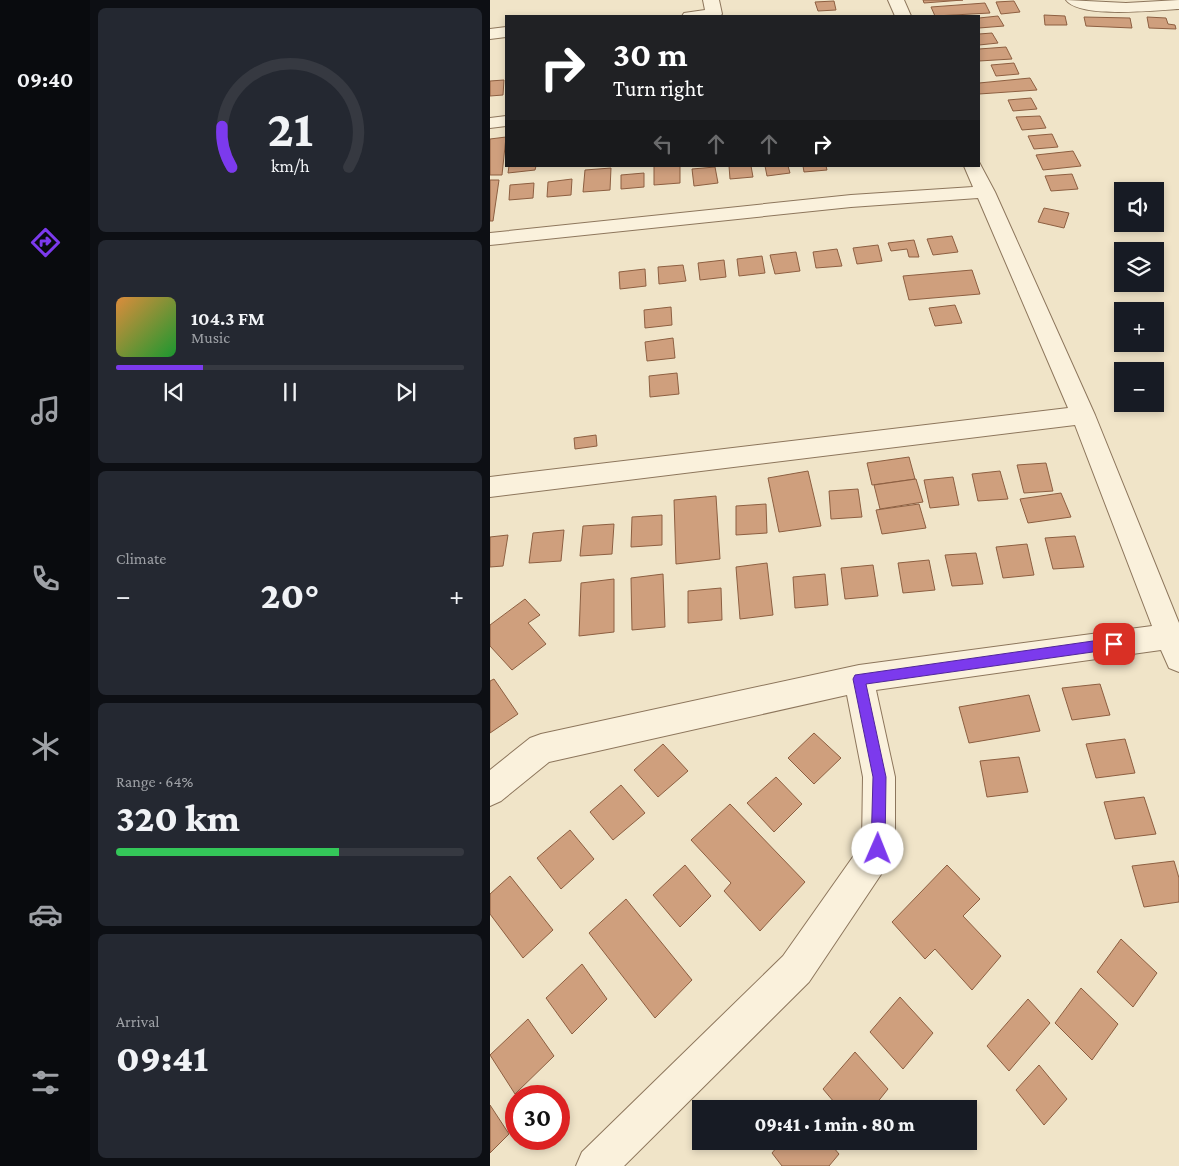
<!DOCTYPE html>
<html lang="en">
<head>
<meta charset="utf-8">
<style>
	body { margin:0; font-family:"Crimson Pro",serif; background:#242831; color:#f1f3f6; height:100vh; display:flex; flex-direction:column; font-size:19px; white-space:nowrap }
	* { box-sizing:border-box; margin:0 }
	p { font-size:16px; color:#9ea1a6 }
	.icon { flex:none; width:28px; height:28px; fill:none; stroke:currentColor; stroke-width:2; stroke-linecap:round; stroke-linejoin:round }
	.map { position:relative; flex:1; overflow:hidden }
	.drawer { display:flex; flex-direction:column; gap:8px; padding:8px; background:#0d0f14; width:400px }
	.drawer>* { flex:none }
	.guide { position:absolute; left:15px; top:15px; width:475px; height:152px; border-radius:0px; box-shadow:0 2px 8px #0003; background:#202124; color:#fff; overflow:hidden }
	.fabs { position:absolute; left:624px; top:182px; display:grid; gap:10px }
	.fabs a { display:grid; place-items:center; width:50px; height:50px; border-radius:0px; background:#171b24; box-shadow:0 2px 8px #0003; font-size:25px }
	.speed { position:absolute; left:15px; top:1085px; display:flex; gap:10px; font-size:25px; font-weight:700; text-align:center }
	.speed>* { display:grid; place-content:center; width:65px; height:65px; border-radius:50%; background:#171b24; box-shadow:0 2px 8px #0003; line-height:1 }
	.speed .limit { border:8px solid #d22; background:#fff; color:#111 }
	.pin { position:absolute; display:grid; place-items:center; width:42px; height:42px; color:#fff; margin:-21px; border-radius:10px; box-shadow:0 2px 8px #0006 }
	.me { position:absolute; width:55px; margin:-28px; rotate:1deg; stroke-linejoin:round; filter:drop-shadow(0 0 4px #0008) }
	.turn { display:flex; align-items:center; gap:18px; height:105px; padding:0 25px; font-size:22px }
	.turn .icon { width:65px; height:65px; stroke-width:2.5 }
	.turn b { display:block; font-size:35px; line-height:42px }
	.lanes { display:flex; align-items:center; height:48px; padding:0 25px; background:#0003; justify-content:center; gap:25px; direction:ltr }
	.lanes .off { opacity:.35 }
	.big { font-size:38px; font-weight:800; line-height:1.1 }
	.drawer .card { flex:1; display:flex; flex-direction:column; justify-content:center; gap:8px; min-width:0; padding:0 18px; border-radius:8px; background:#242831 }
	.drawer .dial { align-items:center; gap:0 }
	.dial svg { height:130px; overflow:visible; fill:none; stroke:#363941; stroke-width:7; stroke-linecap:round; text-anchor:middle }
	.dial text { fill:#f1f3f6; stroke:none }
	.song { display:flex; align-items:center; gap:15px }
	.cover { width:60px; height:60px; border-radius:8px; background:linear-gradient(135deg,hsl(30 70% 55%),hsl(130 70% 35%)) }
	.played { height:5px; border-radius:2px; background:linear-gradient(90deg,#7c3aed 25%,#363941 25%) }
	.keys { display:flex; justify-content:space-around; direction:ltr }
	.heat { display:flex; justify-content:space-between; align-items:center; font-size:28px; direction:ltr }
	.charge { height:8px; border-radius:4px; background:linear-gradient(90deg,#34c759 64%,#363941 0) }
	.trip { position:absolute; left:202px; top:1100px; width:285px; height:50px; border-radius:0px; background:#171b24; box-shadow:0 2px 8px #0003; font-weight:800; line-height:50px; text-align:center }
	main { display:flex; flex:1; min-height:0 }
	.menu { display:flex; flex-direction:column; width:90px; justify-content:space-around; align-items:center; background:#090b0e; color:#9ea1a6 }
	.menu .icon { width:35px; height:35px }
	.menu .current { color:#7c3aed }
	.menu b { font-size:22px; color:#f1f3f6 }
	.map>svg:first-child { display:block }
</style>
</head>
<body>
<main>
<nav class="menu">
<b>09:40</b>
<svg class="icon current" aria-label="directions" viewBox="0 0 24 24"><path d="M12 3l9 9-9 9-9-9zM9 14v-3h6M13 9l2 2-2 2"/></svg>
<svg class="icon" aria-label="music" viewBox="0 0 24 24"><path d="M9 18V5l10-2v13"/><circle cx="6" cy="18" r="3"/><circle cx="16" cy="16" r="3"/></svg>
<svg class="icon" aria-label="phone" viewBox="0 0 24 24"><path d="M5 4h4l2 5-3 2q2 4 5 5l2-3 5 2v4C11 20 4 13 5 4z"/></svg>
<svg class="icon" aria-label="climate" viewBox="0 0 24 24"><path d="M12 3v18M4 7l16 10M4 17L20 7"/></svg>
<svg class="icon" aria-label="car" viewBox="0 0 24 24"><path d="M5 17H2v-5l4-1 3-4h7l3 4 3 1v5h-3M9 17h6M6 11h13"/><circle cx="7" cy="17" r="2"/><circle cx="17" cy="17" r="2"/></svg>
<svg class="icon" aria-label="filters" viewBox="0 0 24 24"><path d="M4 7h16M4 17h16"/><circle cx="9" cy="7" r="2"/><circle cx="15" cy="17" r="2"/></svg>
</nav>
<section class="drawer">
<div class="card dial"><svg viewBox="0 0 100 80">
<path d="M14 69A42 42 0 1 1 86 69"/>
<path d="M14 69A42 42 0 0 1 8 44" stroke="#7c3aed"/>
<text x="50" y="56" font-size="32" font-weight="700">21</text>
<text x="50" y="72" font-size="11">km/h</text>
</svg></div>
<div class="card">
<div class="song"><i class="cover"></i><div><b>104.3 FM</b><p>Music</p></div></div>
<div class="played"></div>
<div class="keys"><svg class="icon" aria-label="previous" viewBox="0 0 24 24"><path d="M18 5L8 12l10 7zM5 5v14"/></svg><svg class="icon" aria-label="pause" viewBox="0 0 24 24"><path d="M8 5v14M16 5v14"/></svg><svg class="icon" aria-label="next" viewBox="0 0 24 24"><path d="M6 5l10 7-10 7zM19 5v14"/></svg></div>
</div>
<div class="card"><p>Climate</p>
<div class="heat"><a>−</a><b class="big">20°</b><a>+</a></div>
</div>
<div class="card"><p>Range · 64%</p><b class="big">320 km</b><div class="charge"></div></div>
<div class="card"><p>Arrival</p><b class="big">09:41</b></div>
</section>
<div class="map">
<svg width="689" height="1166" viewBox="0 0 689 1166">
	<rect width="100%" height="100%" fill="#f0e4c8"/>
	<g fill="#cf9f7d" stroke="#8d5f41">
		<path d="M433,0H473L434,3Z"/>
		<path d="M344,1L346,10L328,11L325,2Z"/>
		<path d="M524,1L530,12L511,14L506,2Z"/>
		<path d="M495,3L500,13L445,16L441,7Z"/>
		<path d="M554,15L575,16L577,25H555Z"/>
		<path d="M508,16L514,26L489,28V18Z"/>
		<path d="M594,17L640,18L642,28L596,26Z"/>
		<path d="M657,17L676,18L678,24L685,25L686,29L659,28Z"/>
		<path d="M502,33L508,43L489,45V34Z"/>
		<path d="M516,47L522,59L489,61V49Z"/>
		<path d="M524,63L529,74L506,76L501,65Z"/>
		<path d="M540,78L547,90L489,94V83Z"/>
		<path d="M14,80L13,95L0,96V81Z"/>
		<path d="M541,98L547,109L523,111L518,100Z"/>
		<path d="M550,116L556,128L532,130L526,117Z"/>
		<path d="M562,134L568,147L544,149L538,136Z"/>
		<path d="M16,137L12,175H0V139Z"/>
		<path d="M583,151L591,166L553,170L546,155Z"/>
		<path d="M19,166H46L45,170L18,173Z"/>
		<path d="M164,166H190V183L164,185Z"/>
		<path d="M239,166H261L263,177L240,179Z"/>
		<path d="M275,166H298L300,173L277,176Z"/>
		<path d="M313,166H336L337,170L314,172Z"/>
		<path d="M225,167L228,183L204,186L202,169Z"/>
		<path d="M121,168L120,190L93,192L95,170Z"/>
		<path d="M154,173V187L131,189V175Z"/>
		<path d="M582,174L588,189L561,191L555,176Z"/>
		<path d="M82,179L81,195L57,197L58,182Z"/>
		<path d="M0,180H9L3,221H0Z"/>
		<path d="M44,183L43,198L19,200L20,185Z"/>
		<path d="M554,208L579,213L574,228L548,222Z"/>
		<path d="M462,236L468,252L443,255L437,239Z"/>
		<path d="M424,240L429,257H419L417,249L401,251L398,243Z"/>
		<path d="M388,245L392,261L367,264L363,248Z"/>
		<path d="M347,249L352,266L326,268L323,252Z"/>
		<path d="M306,252L310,271L285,274L280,255Z"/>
		<path d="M272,256L275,273L249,276L247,259Z"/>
		<path d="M234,260L236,277L210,280L208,263Z"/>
		<path d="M193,265L196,281L169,284L168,267Z"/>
		<path d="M155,269L156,286L130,289L129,272Z"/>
		<path d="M482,270L490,294L419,300L413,276Z"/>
		<path d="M465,305L472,323L445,326L439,308Z"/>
		<path d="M181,307L182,325L155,328L154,310Z"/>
		<path d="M183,338L185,358L157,361L155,342Z"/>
		<path d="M187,373L189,394L160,397L159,376Z"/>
		<path d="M106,435L107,446L85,449L84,438Z"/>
		<path d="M419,457L425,479L382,485L377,463Z"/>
		<path d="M556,463L563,491L534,493L527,465Z"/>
		<path d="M318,471L331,526L289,532L278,478Z"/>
		<path d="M510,471L518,499L488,501L482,474Z"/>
		<path d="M463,477L469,505L440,508L434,480Z"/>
		<path d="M426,479L433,502L390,509L384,485Z"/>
		<path d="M368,489L372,517L341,519L339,491Z"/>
		<path d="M571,493L581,517L538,523L530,499Z"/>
		<path d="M226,496L230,559L186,564L184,500Z"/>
		<path d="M276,504L277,533L246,535V506Z"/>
		<path d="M429,504L436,528L392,534L386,510Z"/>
		<path d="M172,515V545L141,547L142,517Z"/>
		<path d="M124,524L122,554L90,556L93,526Z"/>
		<path d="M74,530L71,561L39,563L43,533Z"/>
		<path d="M18,535L13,566L0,567V537Z"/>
		<path d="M585,536L594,567L563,569L555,538Z"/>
		<path d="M537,544L544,575L513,578L506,547Z"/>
		<path d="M486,553L493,584L462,586L455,555Z"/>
		<path d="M439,560L445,590L413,593L408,563Z"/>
		<path d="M277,563L283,615L250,619L246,567Z"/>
		<path d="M383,565L388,596L355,599L351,568Z"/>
		<path d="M173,574L175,627L142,630L141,578Z"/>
		<path d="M335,574L338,605L305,608L303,577Z"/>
		<path d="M124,579V632L89,636L91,583Z"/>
		<path d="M231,588L232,620L198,623V591Z"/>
		<path d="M35,599L50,615L38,623L56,644L22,670L0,646V625Z"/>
		<path d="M4,679L28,714L0,733V681Z"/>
		<path d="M610,684L620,715L582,720L572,688Z"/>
		<path d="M539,695L550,731L479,743L469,707Z"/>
		<path d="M324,733L351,758L324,784L298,758Z"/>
		<path d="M635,739L645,773L606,778L596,744Z"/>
		<path d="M173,744L198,771L168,797L144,770Z"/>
		<path d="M529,757L538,792L497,797L490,761Z"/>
		<path d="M286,777L312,804L284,832L257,803Z"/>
		<path d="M131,785L155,813L123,840L100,812Z"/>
		<path d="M654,797L666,834L625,839L614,802Z"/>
		<path d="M240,804L315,882L270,931L234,891L241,883L201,840Z"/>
		<path d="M80,830L104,859L71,889L47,858Z"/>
		<path d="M684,861L689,878V902L654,907L642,866Z"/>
		<path d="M195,865L221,896L190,927L163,895Z"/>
		<path d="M457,865L490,899L473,916L511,956L482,990L445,949L435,959L402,922Z"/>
		<path d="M20,876L63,930L33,958L0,914V894Z"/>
		<path d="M136,899L202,980L165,1018L99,933Z"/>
		<path d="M631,939L667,973L643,1007L607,972Z"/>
		<path d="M92,964L117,999L82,1034L56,998Z"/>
		<path d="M591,988L628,1024L602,1060L565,1023Z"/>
		<path d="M410,997L443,1033L413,1069L380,1032Z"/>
		<path d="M538,999L560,1023L519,1071L497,1046Z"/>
		<path d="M38,1019L64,1056L25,1094L0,1055Z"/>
		<path d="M365,1052L398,1089L382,1109H350L333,1089Z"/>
		<path d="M549,1065L577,1099L554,1125L526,1090Z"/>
		<path d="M0,1105L19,1134L0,1153Z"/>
		<path d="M292,1141H338L349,1154L339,1166H292L282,1153Z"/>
	</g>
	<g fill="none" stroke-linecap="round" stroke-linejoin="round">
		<g stroke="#8d765c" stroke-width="2">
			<g id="minor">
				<path d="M213,0H229L232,14L230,16H192L194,13L215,10Z"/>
				<path d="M398,0H414L421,16H405Z"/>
				<path d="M576,0L636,3L689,0V9C667,10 590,19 576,0Z"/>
				<path d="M16,27V37L0,39V29Z"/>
				<path d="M16,116V126L0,128V118Z"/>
				<path d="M489,162L505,192L605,415L689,623V672L679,668L671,650L386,690L405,777V849L400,861L319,982L134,1166H86L92,1152L293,956L372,844L373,777L357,695L59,762L11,801L0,806V770L40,738L51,734L369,665L662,626L585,425L0,497V477L578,408L488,198L361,207L0,245V233L361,195L483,187L474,166H489Z"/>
			</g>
		</g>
		<use href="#minor" fill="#faf1dc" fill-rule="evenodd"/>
	</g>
	<path fill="#7c3aed" stroke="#51269a" d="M624,638L628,640L629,644L628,647L624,649L376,684L396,777L395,849L393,854L388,856L383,854L381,849L383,777L363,679L365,675Z"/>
</svg>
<div class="fabs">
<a><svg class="icon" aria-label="sound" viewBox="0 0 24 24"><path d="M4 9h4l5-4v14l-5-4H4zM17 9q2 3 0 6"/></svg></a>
<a><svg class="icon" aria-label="layers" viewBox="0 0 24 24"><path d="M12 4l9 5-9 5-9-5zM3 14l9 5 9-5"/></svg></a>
<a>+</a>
<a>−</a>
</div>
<div class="speed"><div class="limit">30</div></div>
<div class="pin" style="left:624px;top:644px;background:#d93025"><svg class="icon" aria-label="arrive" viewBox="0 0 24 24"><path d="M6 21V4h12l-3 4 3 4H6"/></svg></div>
<svg class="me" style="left:388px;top:849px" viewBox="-20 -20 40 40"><circle r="19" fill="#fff"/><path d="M0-13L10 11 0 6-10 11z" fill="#7c3aed"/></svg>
<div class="trip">09:41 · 1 min · 80 m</div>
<div class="guide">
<div class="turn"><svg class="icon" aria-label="right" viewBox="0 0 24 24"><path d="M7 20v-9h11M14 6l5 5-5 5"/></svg><div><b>30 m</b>Turn right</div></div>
<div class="lanes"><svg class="icon off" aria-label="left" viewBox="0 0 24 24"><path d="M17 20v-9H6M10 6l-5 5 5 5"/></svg><svg class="icon off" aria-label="ahead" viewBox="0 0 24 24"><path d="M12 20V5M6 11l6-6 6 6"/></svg><svg class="icon off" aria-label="ahead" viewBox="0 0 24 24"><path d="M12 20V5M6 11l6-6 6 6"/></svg><svg class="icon" aria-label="right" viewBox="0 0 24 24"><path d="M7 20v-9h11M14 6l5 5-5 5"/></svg></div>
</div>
</div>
</main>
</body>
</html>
